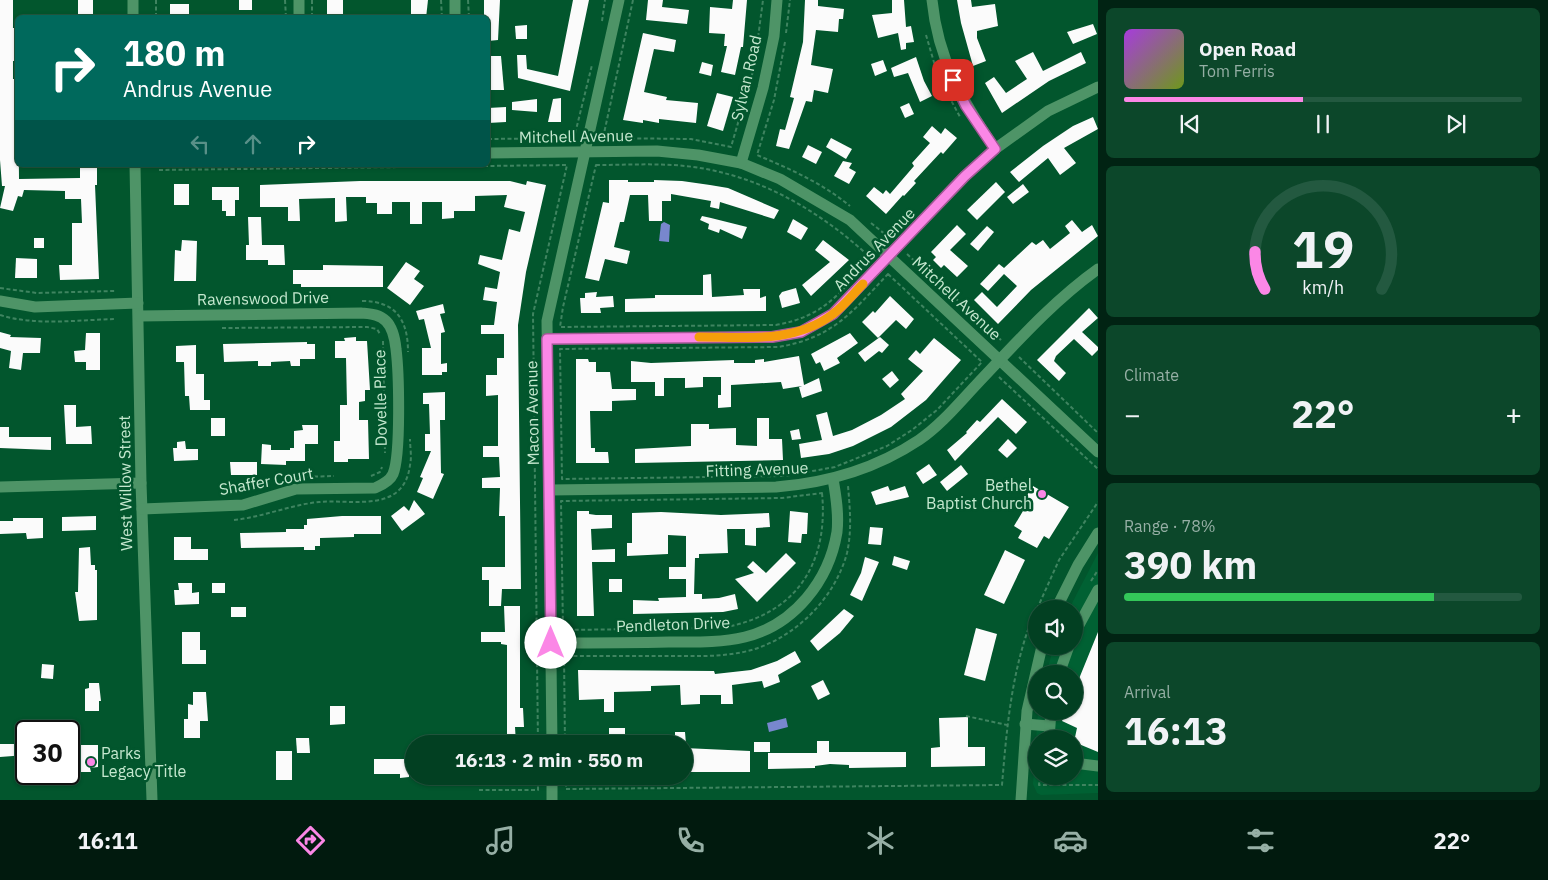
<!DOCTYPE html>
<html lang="en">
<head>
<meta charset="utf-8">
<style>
	body { margin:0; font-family:"IBM Plex Sans",sans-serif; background:#0c472a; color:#f1f3f6; height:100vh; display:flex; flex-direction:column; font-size:19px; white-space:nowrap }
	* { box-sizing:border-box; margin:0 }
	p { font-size:16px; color:#96afa5 }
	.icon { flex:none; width:28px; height:28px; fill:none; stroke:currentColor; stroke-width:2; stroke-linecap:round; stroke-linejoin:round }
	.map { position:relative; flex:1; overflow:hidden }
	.details { display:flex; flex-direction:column; gap:8px; padding:8px; background:#012313; width:450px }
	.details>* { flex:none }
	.top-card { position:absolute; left:15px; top:15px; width:475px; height:152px; border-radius:8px; box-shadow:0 1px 4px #0004,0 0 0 1px #235940; background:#00695c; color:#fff; overflow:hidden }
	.buttons { position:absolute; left:1028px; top:600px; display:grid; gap:10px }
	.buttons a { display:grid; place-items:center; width:55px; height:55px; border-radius:50%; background:#024022; box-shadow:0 1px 4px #0004,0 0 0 1px #235940; font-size:25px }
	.speed { position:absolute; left:15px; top:720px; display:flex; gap:10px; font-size:25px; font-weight:700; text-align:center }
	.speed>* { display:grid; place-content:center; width:65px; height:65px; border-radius:50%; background:#024022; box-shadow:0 1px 4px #0004,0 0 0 1px #235940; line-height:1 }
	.speed .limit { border:2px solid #111; border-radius:8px; background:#fff; color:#111 }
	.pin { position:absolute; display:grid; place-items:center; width:42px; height:42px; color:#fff; margin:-21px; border-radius:10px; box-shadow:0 2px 8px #0006 }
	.me { position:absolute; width:55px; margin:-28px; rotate:0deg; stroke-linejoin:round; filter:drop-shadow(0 0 4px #0008) }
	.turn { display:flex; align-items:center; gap:18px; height:105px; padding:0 25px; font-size:22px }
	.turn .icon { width:65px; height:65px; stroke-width:2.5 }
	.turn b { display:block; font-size:35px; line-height:42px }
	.lanes { display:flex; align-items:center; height:48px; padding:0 25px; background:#0003; justify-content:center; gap:25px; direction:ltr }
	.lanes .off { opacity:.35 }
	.big { font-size:38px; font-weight:700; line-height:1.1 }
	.details .card { flex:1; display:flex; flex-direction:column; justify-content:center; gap:8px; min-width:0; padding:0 18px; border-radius:8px; background:#0c472a }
	.details .dial { align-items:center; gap:0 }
	.dial svg { height:130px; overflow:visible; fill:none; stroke:#235940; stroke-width:7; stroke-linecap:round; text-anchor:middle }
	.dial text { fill:#f1f3f6; stroke:none }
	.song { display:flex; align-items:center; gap:15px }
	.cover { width:60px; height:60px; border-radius:8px; background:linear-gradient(135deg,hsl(280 70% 55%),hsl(80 70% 35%)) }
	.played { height:5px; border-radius:2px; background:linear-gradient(90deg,#fb87e6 45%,#235940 45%) }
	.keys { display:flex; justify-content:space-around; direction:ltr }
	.heat { display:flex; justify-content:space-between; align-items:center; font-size:28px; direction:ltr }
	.charge { height:8px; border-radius:4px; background:linear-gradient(90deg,#34c759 78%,#235940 0) }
	.trip { position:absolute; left:405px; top:735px; width:288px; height:50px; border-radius:25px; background:#024022; box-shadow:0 1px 4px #0004,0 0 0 1px #235940; font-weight:700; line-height:50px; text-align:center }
	.tab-bar { display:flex; height:80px; justify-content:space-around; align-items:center; background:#011a0e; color:#96afa5 }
	.tab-bar .icon { width:35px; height:35px }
	.tab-bar .current { color:#fb87e6 }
	.tab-bar b { font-size:22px; color:#f1f3f6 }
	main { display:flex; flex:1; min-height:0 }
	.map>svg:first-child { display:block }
</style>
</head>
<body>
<main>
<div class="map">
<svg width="1098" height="800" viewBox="0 0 1098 800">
	<rect width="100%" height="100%" fill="#02562d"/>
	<path fill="#006133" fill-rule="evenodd" d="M1098,553V793L1041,795L1037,793L1033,784L1038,711H1074V674H1046L1054,646H1074V609H1069ZM1036,739H1074V776H1036Z"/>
	<g fill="#7887ce">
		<path d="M664,222L670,225L669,242L659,241L661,224Z"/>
		<path d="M786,718L788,727L769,732L767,723Z"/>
	</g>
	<g fill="#fbfbfb">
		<path d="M0,0H13V28H18V61H13V79H18L19,179L80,178V165H97V185H95L99,279L60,280L59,265H72V223H82L81,199H65V191L24,190L22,197L18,196L13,211L0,208L5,186H2L0,160Z"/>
		<rect x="78" y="0" width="15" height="18"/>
		<rect x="239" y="0" width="13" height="10"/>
		<path d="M327,0H343V14L327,15Z"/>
		<path d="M411,0H428L426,18H411Z"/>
		<path d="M484,0H500L498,40L488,41V18H484Z"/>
		<path d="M573,0H589L570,91L518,78L517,55H526L527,69L558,76Z"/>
		<path d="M648,0H663L662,7L689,10L687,24L646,20Z"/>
		<path d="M733,0H747L743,47H741L735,75L721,72L727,46H724L725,34L709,33L710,7L732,9Z"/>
		<path d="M805,0H818V6L844,9L843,19H839L838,32L816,30L811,65L833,69L828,93L814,90L812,102L806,101L789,149L776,146L780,129L785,130L794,98L790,97L803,42Z"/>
		<path d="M892,0H904L906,27L911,26L914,42L906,43V49L901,50L898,33L878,38L872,15L892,13Z"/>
		<path d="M957,0H971L972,7L995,4L998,26L977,31V38L986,61L973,66L961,23Z"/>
		<rect x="170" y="4" width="19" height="14"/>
		<path d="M1093,24L1097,34L1073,44L1067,32Z"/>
		<path d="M527,25V39H516L515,26Z"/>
		<path d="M643,33L676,40L674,52L654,49L644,92L667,97L666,100L698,103L696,123L659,119V123L643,120V123L623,120Z"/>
		<path d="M1033,52L1043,71L1081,52L1086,63L1049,81L1002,113L985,83L994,77L1006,93L1027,79L1015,61Z"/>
		<path d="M488,56H501L504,90H488Z"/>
		<path d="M916,57L924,81L932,96L920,102L908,73L894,77L891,68Z"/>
		<path d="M883,60L887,71L875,76L871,64Z"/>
		<path d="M702,62L713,65L711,76L699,73Z"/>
		<path d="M717,93L733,97L723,131L707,126Z"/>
		<path d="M561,98V122H548L553,99Z"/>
		<path d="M537,99V112L512,110V102Z"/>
		<path d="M909,103L914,114L905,118L900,107Z"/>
		<path d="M506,107V122L488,123V108Z"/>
		<path d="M1093,117L1098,129L1064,148L1076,163L1060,175L1048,158L1019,182L1010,172L1043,146L1073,126Z"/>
		<path d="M932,126L941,134L945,128L957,138L943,154L941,152L914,181L916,183L904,196L903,195L886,214L866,196L874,187L883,194L886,190L890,194L914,166L912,163L930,143L923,137Z"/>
		<path d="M831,138L852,149L846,159L826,147Z"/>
		<path d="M808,145L822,152L816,164L802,157Z"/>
		<path d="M843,161L852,163L849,168L856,172L849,184L834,176Z"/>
		<path d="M609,180H628V182H654V180L682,181L710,185L728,188L779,210L774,219L720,202L719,209L710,207L711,201L671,194V201H662V221H649L648,195H630L624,222H620L614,247L630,251L627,264L605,259L599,281L585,278L603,202L609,203Z"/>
		<path d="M360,181H510L526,185L527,181L546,185L526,272L518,325L521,589H502L501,606H489V580H482V567H505V516H499L500,488H482V478L500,477L499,457H483V446H498V395L486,396V375H497V358H504V334H481V325H494L497,302L483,300L485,287L497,289L500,272L478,264L480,255L502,260L509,229L520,232L525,212L504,207L507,195L475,196V211H454V218L442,219V202H422V224H410V202H392V214H377V203H366V197H346L347,221L335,222V198L299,199L300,221H288V207H260V185Z"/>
		<path d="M996,182L1005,192L977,220L967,210Z"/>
		<rect x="174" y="184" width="15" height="21"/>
		<path d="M1023,184L1029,192L1013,204L1007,197Z"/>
		<path d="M212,187H239V200H235V216H226V211H222V200H212Z"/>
		<path d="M702,216L711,218L747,227L742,239L720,229L719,233L708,229L709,224L700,220Z"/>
		<path d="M248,217H261L262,245H284L285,265H268V260H246V245H249Z"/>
		<path d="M793,219L808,228L801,240L787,232Z"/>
		<path d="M1072,220L1082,232L1092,225L1098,236L1031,290L998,324L974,300L982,292L997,307L1017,286L1004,274L988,291L980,284L999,264L1004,268L1032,242L1036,245L1043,240L1050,249L1070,233L1065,226Z"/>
		<path d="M957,225L966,234L950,250L968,266L957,277L944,265L941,268L933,260L936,257L931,252Z"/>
		<path d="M987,226L994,232L978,251L970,244Z"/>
		<rect x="34" y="238" width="10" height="10"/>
		<path d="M182,240L197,241L196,281H174L175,250L181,251Z"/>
		<path d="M823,240L849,260L811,296L802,285L830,262L815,250Z"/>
		<path d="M16,258L37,259V278H15Z"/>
		<path d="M406,262L420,271L414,279L424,286L410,305L387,288Z"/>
		<path d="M323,265L383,266V287H301V284H293V270H323Z"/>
		<path d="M711,274L712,297L744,295L743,289H760V298L766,296V311L625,312V299L655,298V295H703V275Z"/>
		<path d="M796,288L800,303L782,308L779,296L782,292Z"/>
		<path d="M597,292L596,297L613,296L614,307L600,308L601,313H581L580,298H585V293Z"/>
		<path d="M890,296L914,319L906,329L896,320L878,338L862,322L873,311L875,313Z"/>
		<path d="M443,304L445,313L440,314L445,332L441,333V364L447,363V372H442V375H422V348H431L424,319L419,320L416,311Z"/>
		<path d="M1089,308L1098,318L1082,332L1098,347V350L1092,356L1074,339L1056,356L1054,361L1066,373L1059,381L1037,360Z"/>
		<path d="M0,332L11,335L10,337L41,338L40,353H23L21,370L9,368L11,351L0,348Z"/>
		<path d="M86,333H100V370H86V362H75L74,351L85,350Z"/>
		<path d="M850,333L858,343L837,358L840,363L824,371L820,362L816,364L811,354Z"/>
		<path d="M356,337V341H367L370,390H365V401L359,402V420H368L369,459H348V462H334V441H340V405H347L346,358H335V341H345L344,338Z"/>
		<path d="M880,337L889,345L882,353L879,351L865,362L858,353Z"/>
		<path d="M934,338L961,360L926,400L891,427L853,446L829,454L801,458L799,444L822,440L816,415L827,412L833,436L852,430L881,415L905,399L901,394L923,371L908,359L916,350L920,354Z"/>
		<path d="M307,342V344H315V359H300V366H291L290,361L271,362V366H258V361L224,362L223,344Z"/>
		<path d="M196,345V374H204V400H210V410H190L189,396H185L184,362H176V346Z"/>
		<path d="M799,356L804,385L819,378L822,391L802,398L799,387L802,386L783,389L781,382L731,385V407L718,408V395H721V377H703V387L685,388V378H664V396H655V382H631V361L651,363L734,360V363H755V360L764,359V362Z"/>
		<path d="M576,359H588L589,362H596V372H610L612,389H636V400L612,401V411H590L591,448H595V452H608L609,463H576Z"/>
		<path d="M892,371L899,380L890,388L882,379Z"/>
		<path d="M445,392V420H440L441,473L444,474L433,499L417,492L423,478L420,477L431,451H425V434H430L429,404H423V393Z"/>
		<path d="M1002,399L1027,422L1016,434L998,417L955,461L947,450L967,433L966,432L977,420L980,422Z"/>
		<path d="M64,405H76V427L91,426L92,444H66Z"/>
		<rect x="211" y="418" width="14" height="18"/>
		<path d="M757,418H769V439H782L783,460L635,463V449L691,446V424H709V429L736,428V445L757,446Z"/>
		<path d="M302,425H318V444H305V461H286V465L261,464L262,444L271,445V450H290V448H294V431L303,430Z"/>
		<path d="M0,427H9V437H51V450L0,448Z"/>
		<path d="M799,429L801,439L792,440L790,431Z"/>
		<path d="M1008,439L1017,448L1007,458L998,450Z"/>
		<path d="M185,441L186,449H198V460L174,461L173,448H177V442Z"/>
		<path d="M230,462H257V475H231Z"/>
		<path d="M929,464L937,475L923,484L916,473Z"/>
		<path d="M961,465L968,474L947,491L940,482Z"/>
		<path d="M888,486L890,491L905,486L909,497L876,505L871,492Z"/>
		<path d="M1033,486L1069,507L1049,539L1044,536L1037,548L1018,538L1022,531L1014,526L1023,511L1019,508Z"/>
		<path d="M414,500L425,514L402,531L391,516L404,506L409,511Z"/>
		<path d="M577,511H589V514L596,515H612V528L591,529L592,550L615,549V562H592L594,616H577Z"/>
		<path d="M790,511L808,513L807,534H802L801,543L788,542Z"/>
		<path d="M661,512L721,515L769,513L770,527L756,528V546L745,545V529H727L728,553L699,554V558H695L694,594H702V599L719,598L735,594L738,609L723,612L633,614V600L659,601L658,598L686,597V579H669V567H686V536L668,535V554L627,556V543H632V513Z"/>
		<path d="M96,516V530L62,531V517Z"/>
		<path d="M342,516H381V534H354V537L320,538V546H315V550H304V547L241,548L240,533L286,532V529H304V525H307V519Z"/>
		<path d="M13,518H43V538L27,539L26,533L0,534V521H13Z"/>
		<path d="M870,527L883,528L881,545L868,544Z"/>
		<path d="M174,537H191V549H208V560H174Z"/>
		<path d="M90,547L91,565H95V570H97V620L79,621L75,592H78L79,548Z"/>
		<path d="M1005,550L1025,560L1004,604L984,595Z"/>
		<path d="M786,553L796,563L757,602L735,579L754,573L747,567L753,561L766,573Z"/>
		<path d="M894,556L910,561L907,570L892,565Z"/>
		<path d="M865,557L879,562L862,601L850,595L861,573Z"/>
		<rect x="609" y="579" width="13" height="13"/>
		<path d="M178,583H192V593L199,592V604L175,605L174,590H179Z"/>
		<rect x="212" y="583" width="13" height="10"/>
		<path d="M504,606H520V708H523L524,727H515L516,744H507V645L501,644V642H481V632H505Z"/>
		<rect x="231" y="607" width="15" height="10"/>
		<path d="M844,609L854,616L840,633L818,651L810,641Z"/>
		<path d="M976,628L997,634L985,681L964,675Z"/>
		<path d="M182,632H200V650H206V664H182Z"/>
		<path d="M1098,632V752L1074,742L1077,728L1062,721L1066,711H1074V691Z"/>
		<path d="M795,651L801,662L778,675L780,682L764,688L762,681L732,685L733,704H721V695H700V704L681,705L680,685L651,686V691L614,692V712H604V699L579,700L578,670L714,671L715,674L751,670L777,661Z"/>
		<path d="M42,664L54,665L53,679L41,678Z"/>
		<path d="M823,680L830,694L818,700L811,686Z"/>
		<path d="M89,683H99L101,701H99V711H85V689L89,688Z"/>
		<path d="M193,692H206L208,721H200V738H184V719H188V704L193,705Z"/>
		<path d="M330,706H345V724L330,725Z"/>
		<path d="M968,717V747H985V766L931,767V748L940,747L939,718Z"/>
		<rect x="609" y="728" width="16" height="16"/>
		<path d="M675,732H685L686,744H675Z"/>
		<path d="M296,738H309L310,753H297Z"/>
		<path d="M817,741H829V752H906V767L849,768V765L830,764L815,766V768L768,769V753H817Z"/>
		<rect x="754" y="742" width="16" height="10"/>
		<path d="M0,744H26V755L0,757Z"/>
		<path d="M69,745H98V767L90,768L91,772H69Z"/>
		<path d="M684,748L750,751V772H686V766H684Z"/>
		<rect x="276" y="751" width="16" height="29"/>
		<path d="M374,759H409V777L400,778V774H374Z"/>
	</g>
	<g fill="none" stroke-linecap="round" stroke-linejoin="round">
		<g stroke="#3f8460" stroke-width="2" stroke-dasharray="4 2.5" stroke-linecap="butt">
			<path d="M156,0V18"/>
			<path d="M285,0L286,18"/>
			<path d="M312,0V18"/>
			<path d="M441,0L442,18"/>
			<path d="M468,0L469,18"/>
			<path d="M633,0L603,138L691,139L731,147L754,68L763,0"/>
			<path d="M602,21L605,0"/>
			<path d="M786,33L790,0"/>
			<path d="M926,35L938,76L960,117"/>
			<path d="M785,42L774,100L757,155C790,169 822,183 850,206"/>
			<path d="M488,139L574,138L592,65"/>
			<path d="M596,165C632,165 670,162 706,169C770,181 824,215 871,258C840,293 825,316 776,325L560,327L563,307Z"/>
			<path d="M159,170L567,165L533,314L538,744"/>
			<path d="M871,223L891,239"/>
			<path d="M907,254L1002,341"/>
			<path d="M888,274L982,362L937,410L912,430L887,446L835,467L785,476L562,479L560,349L778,347C833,338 852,312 888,274Z"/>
			<path d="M0,288L37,293L115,291"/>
			<path d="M292,301H327"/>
			<path d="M362,301C396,301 408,320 408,352"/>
			<path d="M0,315C35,326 78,320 115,319"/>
			<path d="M222,328L367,327L377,329L380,334"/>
			<path d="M383,341L385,453"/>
			<path d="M1019,357L1098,433"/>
			<path d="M999,377L1098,469"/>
			<path d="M371,476L380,472L382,467"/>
			<path d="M301,477L334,476"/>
			<path d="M822,493C829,566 794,616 721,628L563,630L561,501L782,498Z"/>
			<path d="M234,520C263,517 290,505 319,502C353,499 404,514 410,465C412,457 410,447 410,439"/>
			<path d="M1091,581L1098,570"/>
			<path d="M1037,609L1059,560L1098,502"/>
			<path d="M966,716L1007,725"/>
			<path d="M565,744L564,656C599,656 635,656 670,656C693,656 716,657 738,653C788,645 834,602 847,553C852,530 850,509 848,486"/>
			<path d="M566,776V789L1002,785C1007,725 1012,665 1036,609"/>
			<path d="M1040,776L1039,785H1098"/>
			<path d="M479,790H538V776"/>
		</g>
		<g stroke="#4e9467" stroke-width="11">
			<path d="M133,0V18"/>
			<path d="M299,0V18"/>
			<path d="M455,0V18"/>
			<path d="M932,0C938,60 962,100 995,149"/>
			<path d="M488,153L657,151L698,155L741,163L780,179L850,220L1098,452"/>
			<path d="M741,163L763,88L774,36L777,0"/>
			<path d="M135,165L141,483L152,800"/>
			<path d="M0,301L35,307L138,303"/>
			<path d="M139,316L361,313C370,314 379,314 386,321C393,328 395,339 396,349C399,373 401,455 393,474C390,481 382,485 375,488L296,489L243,505L142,509"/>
			<path d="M547,339L772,337L801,332L833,314L965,176L995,149L1048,111L1098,87"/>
			<path d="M0,487L141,483"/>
			<path d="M550,490L776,487C827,483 877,468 919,440C941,425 959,403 977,384C1015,344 1053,301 1098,269"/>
			<path d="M1056,609L1078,565L1098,533"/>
			<path d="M1074,634L1098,590"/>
			<path d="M551,643C590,643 630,643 669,642C694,642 720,643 745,637C794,625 829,581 837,532C839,514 836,496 833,479"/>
			<path d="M1059,674L1069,646"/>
			<path d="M1025,724L1049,726"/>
			<path d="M1049,739L1051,711"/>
			<path d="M552,744L547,321L619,0"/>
			<path d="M1074,763L1098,766"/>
			<path d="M552,776V800"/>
			<path d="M1021,800L1027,711L1042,646"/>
		</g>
	</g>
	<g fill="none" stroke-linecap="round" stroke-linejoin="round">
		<g stroke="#a35896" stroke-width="12">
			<path id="route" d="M551,643L547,339L772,337L801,332L833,314L965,176L995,149L966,106L953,80"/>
		</g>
		<use href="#route" stroke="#fb87e6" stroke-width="9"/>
		<path stroke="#f59e0b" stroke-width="9" d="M699,337C744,337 794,344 833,314C844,306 853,294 863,284"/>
	</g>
	<g fill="#fb87e6" stroke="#02562d" stroke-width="2">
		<circle cx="1042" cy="494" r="5"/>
		<circle cx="91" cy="762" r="5"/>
	</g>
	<g text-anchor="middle" stroke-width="5" stroke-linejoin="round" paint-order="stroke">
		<g font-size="16" fill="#c5e8cf" stroke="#02562d">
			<text transform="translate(746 78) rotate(-77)" y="6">Sylvan Road</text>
			<text transform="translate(576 136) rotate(-1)" y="6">Mitchell Avenue</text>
			<text transform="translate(874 249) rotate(-46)" y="6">Andrus Avenue</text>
			<text transform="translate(263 298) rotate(-1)" y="6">Ravenswood Drive</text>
			<text transform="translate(957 298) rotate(43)" y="6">Mitchell Avenue</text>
			<text transform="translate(380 398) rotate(-91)" y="6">Dovelle Place</text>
			<text transform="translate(532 413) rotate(-91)" y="6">Macon Avenue</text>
			<text transform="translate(757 469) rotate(-2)" y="6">Fitting Avenue</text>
			<text transform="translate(266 481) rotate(-10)" y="6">Shaffer Court</text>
			<text transform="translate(125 483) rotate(-91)" y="6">West Willow Street</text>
			<text transform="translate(673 624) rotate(-2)" y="6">Pendleton Drive</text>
		</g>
		<g font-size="16" fill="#c5e8cf" stroke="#02562d" text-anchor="end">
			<text x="1032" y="491">Bethel<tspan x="1032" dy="18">Baptist Church</tspan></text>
			<text x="101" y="759" text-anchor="start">Parks<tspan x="101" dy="18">Legacy Title</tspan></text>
		</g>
	</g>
</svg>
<div class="buttons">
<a><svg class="icon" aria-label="sound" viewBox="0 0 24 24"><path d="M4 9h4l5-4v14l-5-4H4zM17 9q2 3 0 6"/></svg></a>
<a><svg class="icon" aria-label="search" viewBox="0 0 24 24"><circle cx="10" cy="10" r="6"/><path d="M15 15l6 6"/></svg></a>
<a><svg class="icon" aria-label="layers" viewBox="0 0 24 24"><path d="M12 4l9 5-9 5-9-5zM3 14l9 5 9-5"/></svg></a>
</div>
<div class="speed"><div class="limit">30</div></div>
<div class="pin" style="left:953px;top:80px;background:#d93025"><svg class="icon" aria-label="arrive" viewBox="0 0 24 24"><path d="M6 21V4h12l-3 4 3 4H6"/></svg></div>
<svg class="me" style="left:551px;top:643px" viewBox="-20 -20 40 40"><circle r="19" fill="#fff"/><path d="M0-13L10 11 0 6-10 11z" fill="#fb87e6"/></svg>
<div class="trip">16:13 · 2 min · 550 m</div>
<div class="top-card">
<div class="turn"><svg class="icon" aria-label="right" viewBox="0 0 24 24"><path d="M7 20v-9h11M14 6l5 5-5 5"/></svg><div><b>180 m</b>Andrus Avenue</div></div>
<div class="lanes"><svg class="icon off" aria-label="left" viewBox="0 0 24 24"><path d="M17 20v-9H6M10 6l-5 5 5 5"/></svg><svg class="icon off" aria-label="ahead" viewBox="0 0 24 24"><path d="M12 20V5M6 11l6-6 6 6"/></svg><svg class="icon" aria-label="right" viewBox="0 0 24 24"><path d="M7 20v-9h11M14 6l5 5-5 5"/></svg></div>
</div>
</div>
<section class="details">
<div class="card">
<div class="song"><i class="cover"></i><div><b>Open Road</b><p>Tom Ferris</p></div></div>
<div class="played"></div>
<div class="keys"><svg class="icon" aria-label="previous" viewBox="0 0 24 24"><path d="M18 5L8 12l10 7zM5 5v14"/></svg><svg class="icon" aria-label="pause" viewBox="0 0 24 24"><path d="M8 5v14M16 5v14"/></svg><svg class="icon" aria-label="next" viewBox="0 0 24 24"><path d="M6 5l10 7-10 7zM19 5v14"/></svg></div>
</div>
<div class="card dial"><svg viewBox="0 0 100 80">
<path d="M14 69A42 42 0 1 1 86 69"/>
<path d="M14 69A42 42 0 0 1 8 46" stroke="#fb87e6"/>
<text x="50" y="56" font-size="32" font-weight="700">19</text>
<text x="50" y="72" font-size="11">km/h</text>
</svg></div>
<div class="card"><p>Climate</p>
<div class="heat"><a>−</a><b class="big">22°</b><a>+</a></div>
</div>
<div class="card"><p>Range · 78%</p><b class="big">390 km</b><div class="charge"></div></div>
<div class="card"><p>Arrival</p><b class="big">16:13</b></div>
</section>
</main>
<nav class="tab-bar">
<b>16:11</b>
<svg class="icon current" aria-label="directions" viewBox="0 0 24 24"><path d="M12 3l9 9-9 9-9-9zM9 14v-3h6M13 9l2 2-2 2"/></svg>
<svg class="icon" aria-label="music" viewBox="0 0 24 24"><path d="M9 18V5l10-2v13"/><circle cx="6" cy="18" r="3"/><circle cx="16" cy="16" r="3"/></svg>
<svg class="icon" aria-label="phone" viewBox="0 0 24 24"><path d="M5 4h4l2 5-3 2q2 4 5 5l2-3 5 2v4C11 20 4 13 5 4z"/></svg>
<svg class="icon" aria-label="climate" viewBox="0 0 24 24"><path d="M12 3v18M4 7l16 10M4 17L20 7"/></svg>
<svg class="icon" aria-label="car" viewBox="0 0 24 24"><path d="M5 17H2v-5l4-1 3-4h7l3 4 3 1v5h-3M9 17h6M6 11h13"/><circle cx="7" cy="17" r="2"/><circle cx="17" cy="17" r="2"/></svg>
<svg class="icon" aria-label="filters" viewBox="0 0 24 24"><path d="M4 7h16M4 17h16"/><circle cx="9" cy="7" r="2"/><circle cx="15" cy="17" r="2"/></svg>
<b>22°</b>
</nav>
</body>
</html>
